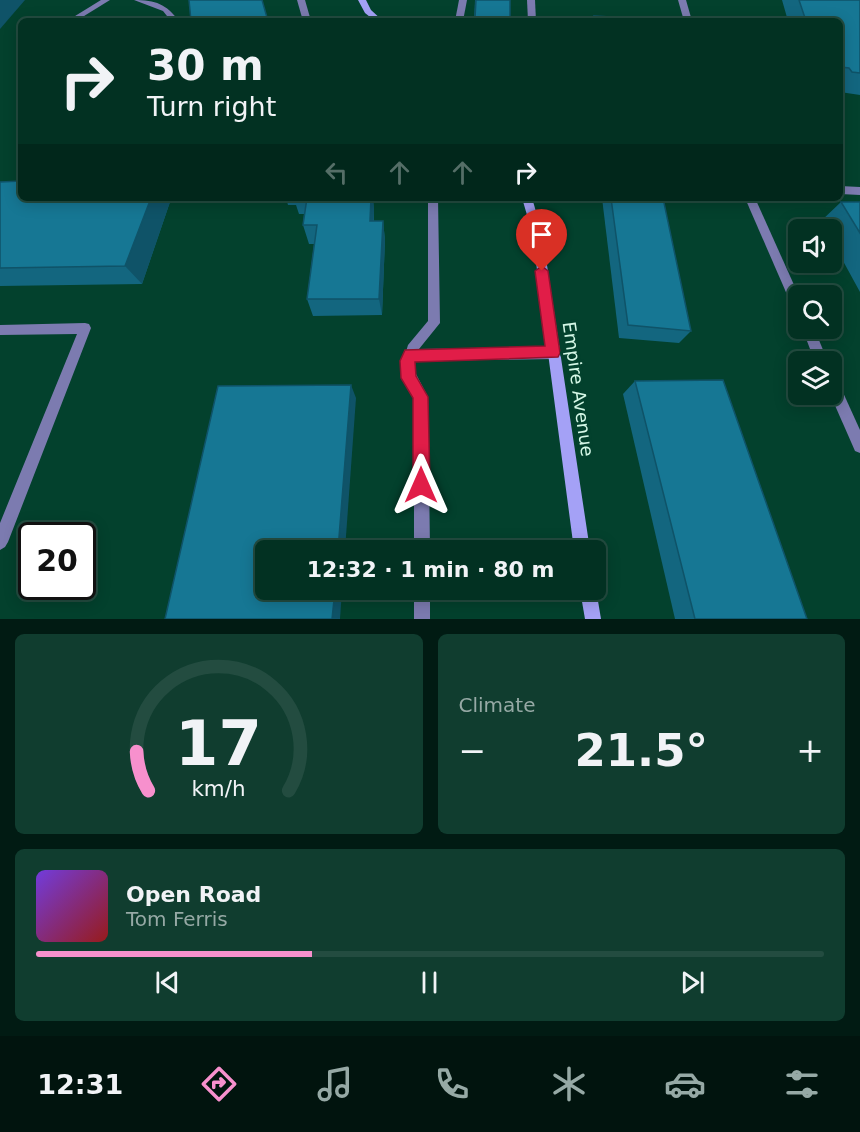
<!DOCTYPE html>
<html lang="en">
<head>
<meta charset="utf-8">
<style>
	body { margin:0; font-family:"DejaVu Sans",sans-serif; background:#103d2f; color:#f1f3f6; height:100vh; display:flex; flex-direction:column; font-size:22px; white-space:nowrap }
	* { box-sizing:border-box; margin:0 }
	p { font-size:20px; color:#96a9a5 }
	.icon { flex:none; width:33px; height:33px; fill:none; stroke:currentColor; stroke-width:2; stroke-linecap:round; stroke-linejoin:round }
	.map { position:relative; height:619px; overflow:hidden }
	.panel { display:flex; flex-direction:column; gap:15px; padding:15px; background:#011b13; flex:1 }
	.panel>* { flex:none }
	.top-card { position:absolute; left:18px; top:18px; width:825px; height:183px; border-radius:9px; box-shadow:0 3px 15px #0003,0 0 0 2px #234c40; background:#023122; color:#f1f3f6; overflow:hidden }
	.tools { position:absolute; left:788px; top:219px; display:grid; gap:12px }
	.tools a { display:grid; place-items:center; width:54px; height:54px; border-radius:9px; background:#023122; box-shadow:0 3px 15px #0003,0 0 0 2px #234c40; font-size:30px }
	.speed { position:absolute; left:18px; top:522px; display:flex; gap:12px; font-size:30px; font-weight:700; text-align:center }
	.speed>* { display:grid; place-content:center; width:78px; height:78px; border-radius:50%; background:#023122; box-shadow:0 3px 15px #0003,0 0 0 2px #234c40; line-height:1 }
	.speed .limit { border:3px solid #111; border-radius:9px; background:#fff; color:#111 }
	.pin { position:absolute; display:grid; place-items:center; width:51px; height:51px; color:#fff; margin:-62px -26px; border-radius:50% 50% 50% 0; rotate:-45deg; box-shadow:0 0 6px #0007 }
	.pin .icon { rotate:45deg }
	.me { position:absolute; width:66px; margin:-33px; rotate:0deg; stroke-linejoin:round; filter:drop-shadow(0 0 4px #0008) }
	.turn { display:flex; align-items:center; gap:21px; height:126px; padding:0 30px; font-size:27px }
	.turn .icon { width:78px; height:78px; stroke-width:2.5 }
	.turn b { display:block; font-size:42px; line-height:51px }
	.lanes { display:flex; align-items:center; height:57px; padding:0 30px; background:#0003; justify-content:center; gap:30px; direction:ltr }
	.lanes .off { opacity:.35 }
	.big { font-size:45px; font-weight:800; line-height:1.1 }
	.panel .card { flex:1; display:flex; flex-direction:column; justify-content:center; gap:9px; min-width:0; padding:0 21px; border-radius:9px; background:#103d2f }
	.panel .dial { align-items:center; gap:0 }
	.dial svg { height:156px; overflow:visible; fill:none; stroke:#234c40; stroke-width:7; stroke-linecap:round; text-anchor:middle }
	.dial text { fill:#f1f3f6; stroke:none }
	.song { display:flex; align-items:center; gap:18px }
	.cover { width:72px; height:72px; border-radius:9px; background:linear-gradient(135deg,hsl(260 70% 55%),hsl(0 70% 35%)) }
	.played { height:6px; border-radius:3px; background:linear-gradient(90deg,#f790cd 35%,#234c40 35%) }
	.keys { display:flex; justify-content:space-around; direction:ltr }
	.heat { display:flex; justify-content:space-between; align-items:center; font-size:33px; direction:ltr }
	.panel .tiles { flex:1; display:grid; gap:15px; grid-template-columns:1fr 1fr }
	.card:last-child { grid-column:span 2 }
	.trip { position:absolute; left:255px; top:540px; width:351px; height:60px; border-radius:9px; background:#023122; box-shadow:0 3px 15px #0003,0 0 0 2px #234c40; font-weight:800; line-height:60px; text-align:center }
	.menu { display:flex; height:96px; justify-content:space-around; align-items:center; background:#01140e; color:#96a9a5 }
	.menu .icon { width:42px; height:42px }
	.menu .active { color:#f790cd }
	.menu b { font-size:27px; color:#f1f3f6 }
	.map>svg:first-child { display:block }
</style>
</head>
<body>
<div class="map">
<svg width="860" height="619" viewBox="0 0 860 619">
	<rect width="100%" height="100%" fill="#03412d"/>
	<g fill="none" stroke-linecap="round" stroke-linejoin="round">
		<g fill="#7c7bb0" fill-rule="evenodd">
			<path d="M101,0H110L76,21H67Z"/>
			<path d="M134,0C156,0 166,4 179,21H171L163,11Z"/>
			<path d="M297,0H305L311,21H303Z"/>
			<path d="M459,0H467L463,21H455Z"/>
			<path d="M527,0H535L536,21H528Z"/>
			<path d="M678,0H686L692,21H684Z"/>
			<path d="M840,186L860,187V195L840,194Z"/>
			<path d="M428,198H438L440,323L419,349L553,347L557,349L559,353L557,357L553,359L415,361L416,374L428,397L430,550H414V398L403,374L402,365L408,345L428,321Z"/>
			<path d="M745,198H755L799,296L798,311L794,310L792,306Z"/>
			<path d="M85,323L89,324L91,328L8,542L5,547L0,550V523L77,334L0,335V325Z"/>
			<path d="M802,328H814L828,362H815Z"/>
			<path d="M831,375L836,377L860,430V453L855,451L830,394Z"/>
			<rect x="414" y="590" width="16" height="29"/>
		</g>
		<g fill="#a4a1f6" fill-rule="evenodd">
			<path d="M358,0H366L371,10L383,21H375L365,13Z"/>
			<path d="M522,198H532L542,232L590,550H574L532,232Z"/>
			<path d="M596,589L601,619H585L580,590Z"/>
		</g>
	</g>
	<g fill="#13667f">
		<path d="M475,0H510V21H474Z"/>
		<path d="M782,0H860V95L840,92V21H788Z"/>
		<path d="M0,182L21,198H170L171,199L142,284L0,286Z"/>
		<path d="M286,198H373L374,211V221H383L385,240L382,315L313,316L307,299L314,244H309L303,225L304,214H299L296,205H288Z"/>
		<path d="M602,198H663L691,331L679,343L619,338Z"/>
		<path d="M841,202H860V292L831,239V230H826L821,221Z"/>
		<path d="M635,381L807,619H675L623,394Z"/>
	</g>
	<g fill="#0f5368">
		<path d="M0,0H25L0,29Z"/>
		<path d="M151,198H170L171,199L142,284L125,266Z"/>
		<path d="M371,198H373L374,211L373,241L370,221Z"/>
		<path d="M383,221L385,240L382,315L379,299Z"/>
		<path d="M351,385L356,398L345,550H338Z"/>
		<path d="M335,590H342L340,619H332Z"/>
	</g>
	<g fill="#167794" stroke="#0f5368" stroke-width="1.5">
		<path d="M189,0H262L268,21H191Z"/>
		<path d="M476,0H510V19L475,18Z"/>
		<path d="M799,0H860V73L852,72L849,68L840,67V21H806Z"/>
		<path d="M594,16L663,20V21H595Z"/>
		<path d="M21,181V198H151L125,266L0,268V182Z"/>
		<path d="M307,198H371L370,221H383L379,299H307L317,225H303Z"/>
		<path d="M611,198H663L691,331L628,325Z"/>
		<path d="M841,202H860V233Z"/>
		<path d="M723,380L807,619H695L635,381Z"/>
		<path d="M351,385L338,550H266V590H335L332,619H165L218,386Z"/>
	</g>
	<path fill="#e11d48" stroke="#92132f" stroke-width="1.5" d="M542,266L548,271L560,353L558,357L415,362L416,376L428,397L430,485L427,491L421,493L415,491L413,485V398L401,378L400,361L405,350L545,346L535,271Z"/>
	<g text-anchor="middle" stroke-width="6" stroke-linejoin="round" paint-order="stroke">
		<g font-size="18" fill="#d5f8e7" stroke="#03412d">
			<text transform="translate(578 389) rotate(82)" y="6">Empire Avenue</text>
		</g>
	</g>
</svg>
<div class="tools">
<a><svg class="icon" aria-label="sound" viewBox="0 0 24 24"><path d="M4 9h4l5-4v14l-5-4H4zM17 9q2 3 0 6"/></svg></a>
<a><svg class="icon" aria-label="search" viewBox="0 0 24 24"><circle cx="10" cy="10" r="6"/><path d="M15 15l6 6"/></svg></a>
<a><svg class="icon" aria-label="layers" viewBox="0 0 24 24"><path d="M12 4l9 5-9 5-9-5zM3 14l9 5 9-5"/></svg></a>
</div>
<div class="speed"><div class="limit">20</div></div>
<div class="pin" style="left:542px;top:271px;background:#d93025"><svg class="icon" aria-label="arrive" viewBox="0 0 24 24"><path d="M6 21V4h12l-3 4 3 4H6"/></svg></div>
<svg class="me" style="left:421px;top:485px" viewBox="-20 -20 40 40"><path d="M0-17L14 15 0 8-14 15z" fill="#e11d48" stroke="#fff" stroke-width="4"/></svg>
<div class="trip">12:32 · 1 min · 80 m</div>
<div class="top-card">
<div class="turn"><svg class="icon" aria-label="right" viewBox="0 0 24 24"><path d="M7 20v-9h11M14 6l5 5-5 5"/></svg><div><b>30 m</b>Turn right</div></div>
<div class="lanes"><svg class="icon off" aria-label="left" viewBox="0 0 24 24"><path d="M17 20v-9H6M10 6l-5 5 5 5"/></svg><svg class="icon off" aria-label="ahead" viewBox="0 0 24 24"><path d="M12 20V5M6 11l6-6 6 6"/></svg><svg class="icon off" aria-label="ahead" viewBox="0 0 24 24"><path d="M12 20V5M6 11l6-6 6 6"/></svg><svg class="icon" aria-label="right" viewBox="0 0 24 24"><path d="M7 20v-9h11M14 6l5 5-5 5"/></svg></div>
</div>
</div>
<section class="panel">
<div class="tiles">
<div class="card dial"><svg viewBox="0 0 100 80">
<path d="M14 69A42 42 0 1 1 86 69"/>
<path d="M14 69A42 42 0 0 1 8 49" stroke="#f790cd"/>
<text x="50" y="56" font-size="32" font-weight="700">17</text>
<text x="50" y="72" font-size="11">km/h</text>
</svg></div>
<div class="card"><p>Climate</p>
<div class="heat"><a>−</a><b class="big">21.5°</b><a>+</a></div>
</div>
<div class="card">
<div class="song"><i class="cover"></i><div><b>Open Road</b><p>Tom Ferris</p></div></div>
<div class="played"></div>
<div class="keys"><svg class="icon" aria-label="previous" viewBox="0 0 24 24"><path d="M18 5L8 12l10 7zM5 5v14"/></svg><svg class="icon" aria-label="pause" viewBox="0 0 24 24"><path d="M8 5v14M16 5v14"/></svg><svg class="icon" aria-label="next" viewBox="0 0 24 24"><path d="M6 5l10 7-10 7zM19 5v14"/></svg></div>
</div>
</div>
</section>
<nav class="menu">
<b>12:31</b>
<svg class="icon active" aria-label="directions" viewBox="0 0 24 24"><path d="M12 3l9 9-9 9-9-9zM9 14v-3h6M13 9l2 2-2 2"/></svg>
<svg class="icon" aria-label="music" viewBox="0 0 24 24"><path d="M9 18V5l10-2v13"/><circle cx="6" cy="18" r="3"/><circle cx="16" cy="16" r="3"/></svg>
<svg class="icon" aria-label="phone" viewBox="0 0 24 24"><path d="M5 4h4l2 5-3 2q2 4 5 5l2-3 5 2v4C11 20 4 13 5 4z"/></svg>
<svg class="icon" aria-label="climate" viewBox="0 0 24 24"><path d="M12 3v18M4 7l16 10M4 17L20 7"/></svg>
<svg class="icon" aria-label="car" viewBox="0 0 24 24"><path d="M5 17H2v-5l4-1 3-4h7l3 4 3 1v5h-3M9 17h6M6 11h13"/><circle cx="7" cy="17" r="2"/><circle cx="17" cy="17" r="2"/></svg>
<svg class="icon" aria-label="filters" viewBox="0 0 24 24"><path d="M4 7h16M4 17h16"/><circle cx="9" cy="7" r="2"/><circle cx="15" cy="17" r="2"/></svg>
</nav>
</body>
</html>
